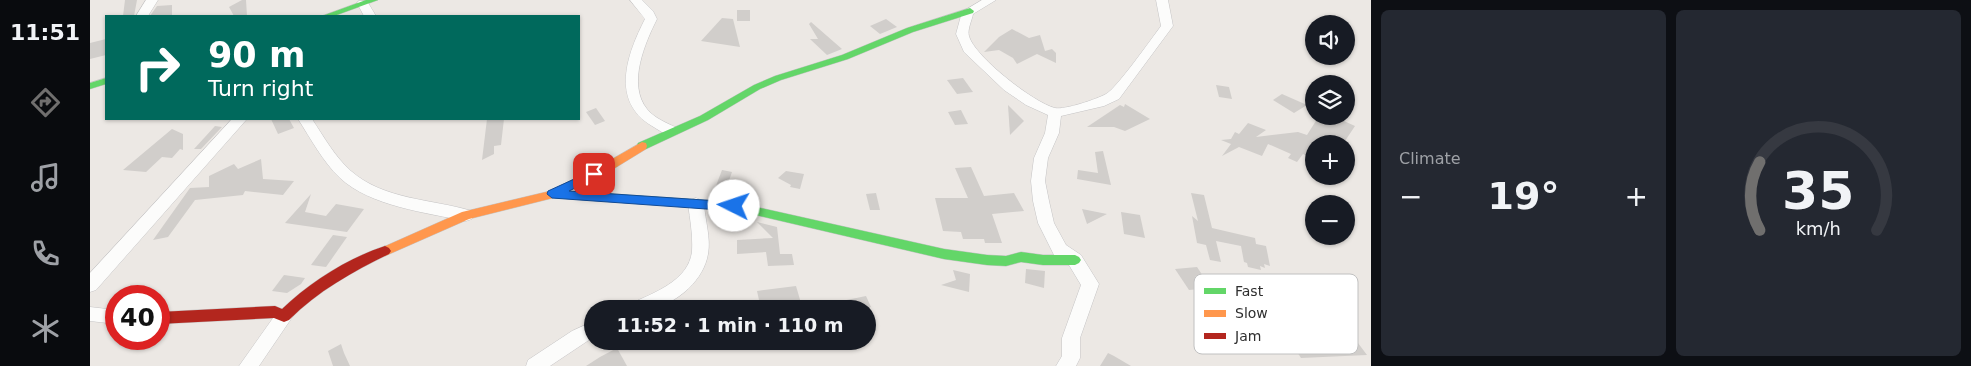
<!DOCTYPE html>
<html lang="en">
<head>
<meta charset="utf-8">
<style>
	body { margin:0; font-family:"DejaVu Sans",sans-serif; background:#242831; color:#f1f3f6; height:100vh; display:flex; flex-direction:column; font-size:19px; white-space:nowrap }
	* { box-sizing:border-box; margin:0 }
	p { font-size:16px; color:#9ea1a6 }
	.icon { flex:none; width:28px; height:28px; fill:none; stroke:currentColor; stroke-width:2; stroke-linecap:round; stroke-linejoin:round }
	.map { position:relative; flex:1; overflow:hidden }
	.sheet { display:flex; flex-direction:column; gap:10px; padding:10px; background:#0d0f14; width:600px }
	.sheet>* { flex:none }
	.top-card { position:absolute; left:15px; top:15px; width:475px; height:105px; border-radius:0px; box-shadow:0 1px 4px #0004; background:#00695c; color:#fff; overflow:hidden }
	.controls { position:absolute; left:1215px; top:15px; display:grid; gap:10px }
	.controls a { display:grid; place-items:center; width:50px; height:50px; border-radius:50%; background:#171b24; box-shadow:0 1px 4px #0004; font-size:25px }
	.speed { position:absolute; left:15px; top:285px; display:flex; gap:10px; font-size:25px; font-weight:700; text-align:center }
	.speed>* { display:grid; place-content:center; width:65px; height:65px; border-radius:50%; background:#171b24; box-shadow:0 1px 4px #0004; line-height:1 }
	.speed .limit { border:8px solid #d22; background:#fff; color:#111 }
	.pin { position:absolute; display:grid; place-items:center; width:42px; height:42px; color:#fff; margin:-21px; border-radius:10px; box-shadow:0 2px 8px #0006 }
	.me { position:absolute; width:55px; margin:-28px; rotate:274deg; stroke-linejoin:round; filter:drop-shadow(0 0 4px #0008) }
	.turn { display:flex; align-items:center; gap:18px; height:105px; padding:0 20px; font-size:22px }
	.turn .icon { width:65px; height:65px; stroke-width:2.5 }
	.turn b { display:block; font-size:35px; line-height:42px }
	.big { font-size:38px; font-weight:700; line-height:1.1 }
	.sheet .widget { flex:1; display:flex; flex-direction:column; justify-content:center; gap:8px; min-width:0; padding:0 18px; border-radius:8px; background:#242831 }
	.sheet .dial { align-items:center; gap:0 }
	.dial svg { height:130px; overflow:visible; fill:none; stroke:#363941; stroke-width:7; stroke-linecap:round; text-anchor:middle }
	.dial text { fill:#f1f3f6; stroke:none }
	.heat { display:flex; justify-content:space-between; align-items:center; font-size:28px; direction:ltr }
	.sheet .tiles { flex:1; display:grid; gap:10px; grid-template-columns:repeat(2,1fr) }
	.trip { position:absolute; left:494px; top:300px; width:292px; height:50px; border-radius:25px; background:#171b24; box-shadow:0 1px 4px #0004; font-weight:700; line-height:50px; text-align:center }
	main { display:flex; flex:1; min-height:0 }
	.tab-bar { display:flex; flex-direction:column; width:90px; justify-content:space-around; align-items:center; background:#090b0e; color:#9ea1a6 }
	.tab-bar .icon { width:35px; height:35px }
	.tab-bar .active { color:#706f6e }
	.tab-bar b { font-size:22px; color:#f1f3f6 }
	.map>svg:first-child { display:block }
</style>
</head>
<body>
<main>
<nav class="tab-bar">
<b>11:51</b>
<svg class="icon active" aria-label="directions" viewBox="0 0 24 24"><path d="M12 3l9 9-9 9-9-9zM9 14v-3h6M13 9l2 2-2 2"/></svg>
<svg class="icon" aria-label="music" viewBox="0 0 24 24"><path d="M9 18V5l10-2v13"/><circle cx="6" cy="18" r="3"/><circle cx="16" cy="16" r="3"/></svg>
<svg class="icon" aria-label="phone" viewBox="0 0 24 24"><path d="M5 4h4l2 5-3 2q2 4 5 5l2-3 5 2v4C11 20 4 13 5 4z"/></svg>
<svg class="icon" aria-label="climate" viewBox="0 0 24 24"><path d="M12 3v18M4 7l16 10M4 17L20 7"/></svg>
</nav>
<div class="map">
<svg width="1281" height="366" viewBox="0 0 1281 366">
	<rect width="100%" height="100%" fill="#ece8e4"/>
	<g fill="#d1cecb">
		<path d="M35,0H47L44,16H33Z"/>
		<path d="M152,0H156L157,16H144L139,7Z"/>
		<path d="M82,5V16H60L67,6Z"/>
		<rect x="647" y="10" width="13" height="11"/>
		<path d="M632,18L643,19L650,47L611,41Z"/>
		<path d="M796,19L807,27L790,34L780,26Z"/>
		<path d="M721,22L752,49L737,55L720,39H728L719,24Z"/>
		<path d="M922,29L939,38L950,35L955,51L962,49L966,53V63L947,54L927,64L923,58L909,50L894,52L909,37Z"/>
		<path d="M16,39V55L0,59V43Z"/>
		<path d="M873,78L883,92L867,94L857,80Z"/>
		<path d="M1126,85L1139,87L1142,99L1129,97Z"/>
		<path d="M1192,94L1217,105L1204,113L1183,100Z"/>
		<path d="M1035,104L1060,119L1035,131L1024,127H997L1030,105L1034,107Z"/>
		<path d="M918,105L934,121L920,135Z"/>
		<path d="M506,108L515,121L505,125L496,112Z"/>
		<path d="M871,110L878,124L865,125L858,112Z"/>
		<path d="M1229,116H1243L1265,126L1253,144H1224V159L1213,154L1207,162L1198,158L1201,154L1178,144L1172,156L1149,147L1132,156L1141,144L1131,140L1141,139L1145,132L1149,134L1158,123L1176,130L1166,137L1208,132L1217,135Z"/>
		<path d="M181,119H199L204,128L188,134Z"/>
		<path d="M397,119H414L411,145L404,146V154L392,160Z"/>
		<path d="M125,126L132,127L111,149H104Z"/>
		<path d="M82,129L93,134V150L90,149L82,158L72,157L56,172L33,170Z"/>
		<path d="M1013,151L1021,185L987,179L988,170L1008,173L1005,152Z"/>
		<path d="M171,159L173,179L204,181L193,195L155,191L153,195L105,200L78,237L63,240L100,188L119,187V176L144,164L148,169Z"/>
		<path d="M881,167L894,196L924,193L934,211L902,214L912,243H895L894,239H873L871,232L853,231L845,198H878L865,168Z"/>
		<path d="M632,170L642,172L635,192L624,191Z"/>
		<path d="M696,171L714,174L710,189L700,187L701,185L688,178Z"/>
		<path d="M786,193L790,210H780L776,194Z"/>
		<path d="M1101,193L1114,195L1122,228L1165,238L1166,244L1176,246L1180,266L1174,264L1175,268L1170,266L1171,270L1158,267L1157,263L1154,262L1151,246L1126,241L1131,262L1120,260L1116,245L1107,243L1102,216L1108,221Z"/>
		<path d="M221,194L215,212L236,216L246,204L274,209L257,232L195,223Z"/>
		<path d="M992,209L1017,214L997,224Z"/>
		<path d="M1031,212L1050,215L1055,238L1034,234Z"/>
		<path d="M667,222L687,227L690,254H702L704,265L678,266L676,252L647,254V240L683,238Z"/>
		<path d="M243,235L257,237L236,267L221,265Z"/>
		<path d="M1107,267L1121,288L1099,290L1085,269Z"/>
		<path d="M936,269L955,271L954,288L935,283Z"/>
		<path d="M863,270L880,274L879,292L851,285L866,280Z"/>
		<path d="M194,275L215,278L211,284L197,293L182,291Z"/>
		<path d="M706,286L711,303H705L707,309H671L667,291Z"/>
		<path d="M776,296L781,307L738,309L737,304Z"/>
		<path d="M1242,342L1244,344L1268,343L1277,355L1211,358L1202,344Z"/>
		<path d="M251,344L254,353L260,366H243L238,351Z"/>
		<path d="M527,348L537,366H496L510,357Z"/>
		<path d="M1018,353L1024,356L1041,366H1010Z"/>
	</g>
	<g fill="none" stroke-linecap="round" stroke-linejoin="round">
		<g stroke="#c5c4c5" stroke-width="1">
			<g id="street">
				<path d="M56,0H68L58,16H46Z"/>
				<path d="M540,0H552L563,11L567,19C555,43 537,84 557,109C564,118 577,123 587,128L589,131L587,134C578,137 570,131 562,126C520,101 537,54 555,19Z"/>
				<path d="M892,0H906L883,14C882,20 877,30 879,36C884,56 944,103 965,108C975,110 1007,99 1016,94C1026,89 1062,38 1071,26L1066,0H1078L1083,26L1029,99L1014,106L971,116L969,133L958,158L955,181L959,201L964,223L976,245L991,255L1009,284L990,338V358L986,366H966L972,356V338L991,285L979,265L964,255L948,223L943,201L941,181L944,158L955,133L958,115L936,105L914,90L874,52L866,34L872,12Z"/>
				<path d="M269,1H277L286,16H274L267,3Z"/>
				<path d="M142,119H157L6,290L0,292V273Z"/>
				<path d="M208,119H222C234,137 245,157 261,171C294,200 342,199 382,211L384,215L382,219L376,221C337,213 280,206 250,178C233,162 221,139 208,119Z"/>
				<path d="M606,198L611,200L614,204C615,220 621,238 618,254C614,279 589,302 564,308C556,311 546,309 537,309L540,304C563,293 599,281 602,251C603,235 600,219 598,204L601,200Z"/>
				<path d="M0,307L26,310V324L0,321Z"/>
				<path d="M194,308L200,311L203,316L169,366H149L188,311Z"/>
				<path d="M502,322V338L460,366H436L438,360L482,331Z"/>
			</g>
		</g>
		<g stroke="#c5c4c5" stroke-width="1">
			<g id="fast">
				<path d="M276,0H288L244,16H232Z"/>
				<path d="M880,8L884,11L883,13L823,32L758,59L691,80L670,89L618,120L556,149H548L547,146L548,143L610,116L664,85L685,76L752,55L817,28Z"/>
				<path d="M16,78V84L0,89V83Z"/>
				<path d="M465,190L644,202L854,249L897,255L916,256L931,252L953,255H985L989,257L991,260L989,263L985,265H953L931,262L916,266L897,265L854,259L644,210L465,198L459,194Z"/>
			</g>
		</g>
		<g stroke="#c5c4c5" stroke-width="1">
			<path id="slow" d="M552,142L556,143L557,146L556,149L525,168L467,197L379,219L295,256L291,254L289,251L291,248L372,212L460,191L517,162Z"/>
		</g>
		<g stroke="#c5c4c5" stroke-width="1">
			<path id="jam" d="M295,246L299,248L301,251L299,254C262,272 228,291 199,320L194,322L184,318L69,324V312L185,306L192,309C220,282 258,258 295,246Z"/>
		</g>
		<use href="#street" fill="#fcfcfb" fill-rule="evenodd"/>
		<use href="#fast" fill="#63d668" fill-rule="evenodd"/>
		<use href="#slow" fill="#ff974d" fill-rule="evenodd"/>
		<use href="#jam" fill="#b3261e" fill-rule="evenodd"/>
	</g>
	<path fill="#1a73e8" stroke="#114b97" d="M504,170L508,171L510,174L508,177L479,191L644,202L650,206L644,211L462,198L457,194L458,191Z"/>
	<rect x="1104" y="274" width="164" height="80" rx="8" fill="#fff" stroke="#c0c0c0" stroke-width="1"/>
	<rect x="1114" y="288" width="22" height="6" fill="#63d668"/>
	<rect x="1114" y="310" width="22" height="7" fill="#ff974d"/>
	<rect x="1114" y="333" width="22" height="6" fill="#b3261e"/>
	<g font-size="14" fill="#2e2e2e">
		<text x="1145" y="296">Fast</text>
		<text x="1145" y="318">Slow</text>
		<text x="1145" y="341">Jam</text>
	</g>
</svg>
<div class="controls">
<a><svg class="icon" aria-label="sound" viewBox="0 0 24 24"><path d="M4 9h4l5-4v14l-5-4H4zM17 9q2 3 0 6"/></svg></a>
<a><svg class="icon" aria-label="layers" viewBox="0 0 24 24"><path d="M12 4l9 5-9 5-9-5zM3 14l9 5 9-5"/></svg></a>
<a>+</a>
<a>−</a>
</div>
<div class="speed"><div class="limit">40</div></div>
<div class="pin" style="left:504px;top:174px;background:#d93025"><svg class="icon" aria-label="arrive" viewBox="0 0 24 24"><path d="M6 21V4h12l-3 4 3 4H6"/></svg></div>
<svg class="me" style="left:644px;top:206px" viewBox="-20 -20 40 40"><circle r="19" fill="#fff"/><path d="M0-13L10 11 0 6-10 11z" fill="#1a73e8"/></svg>
<div class="trip">11:52 · 1 min · 110 m</div>
<div class="top-card">
<div class="turn"><svg class="icon" aria-label="right" viewBox="0 0 24 24"><path d="M7 20v-9h11M14 6l5 5-5 5"/></svg><div><b>90 m</b>Turn right</div></div>
</div>
</div>
<section class="sheet">
<div class="tiles">
<div class="widget"><p>Climate</p>
<div class="heat"><a>−</a><b class="big">19°</b><a>+</a></div>
</div>
<div class="widget dial"><svg viewBox="0 0 100 80">
<path d="M14 69A42 42 0 1 1 86 69"/>
<path d="M14 69A42 42 0 0 1 14 27" stroke="#706f6e"/>
<text x="50" y="56" font-size="32" font-weight="700">35</text>
<text x="50" y="72" font-size="11">km/h</text>
</svg></div>
</div>
</section>
</main>
</body>
</html>
